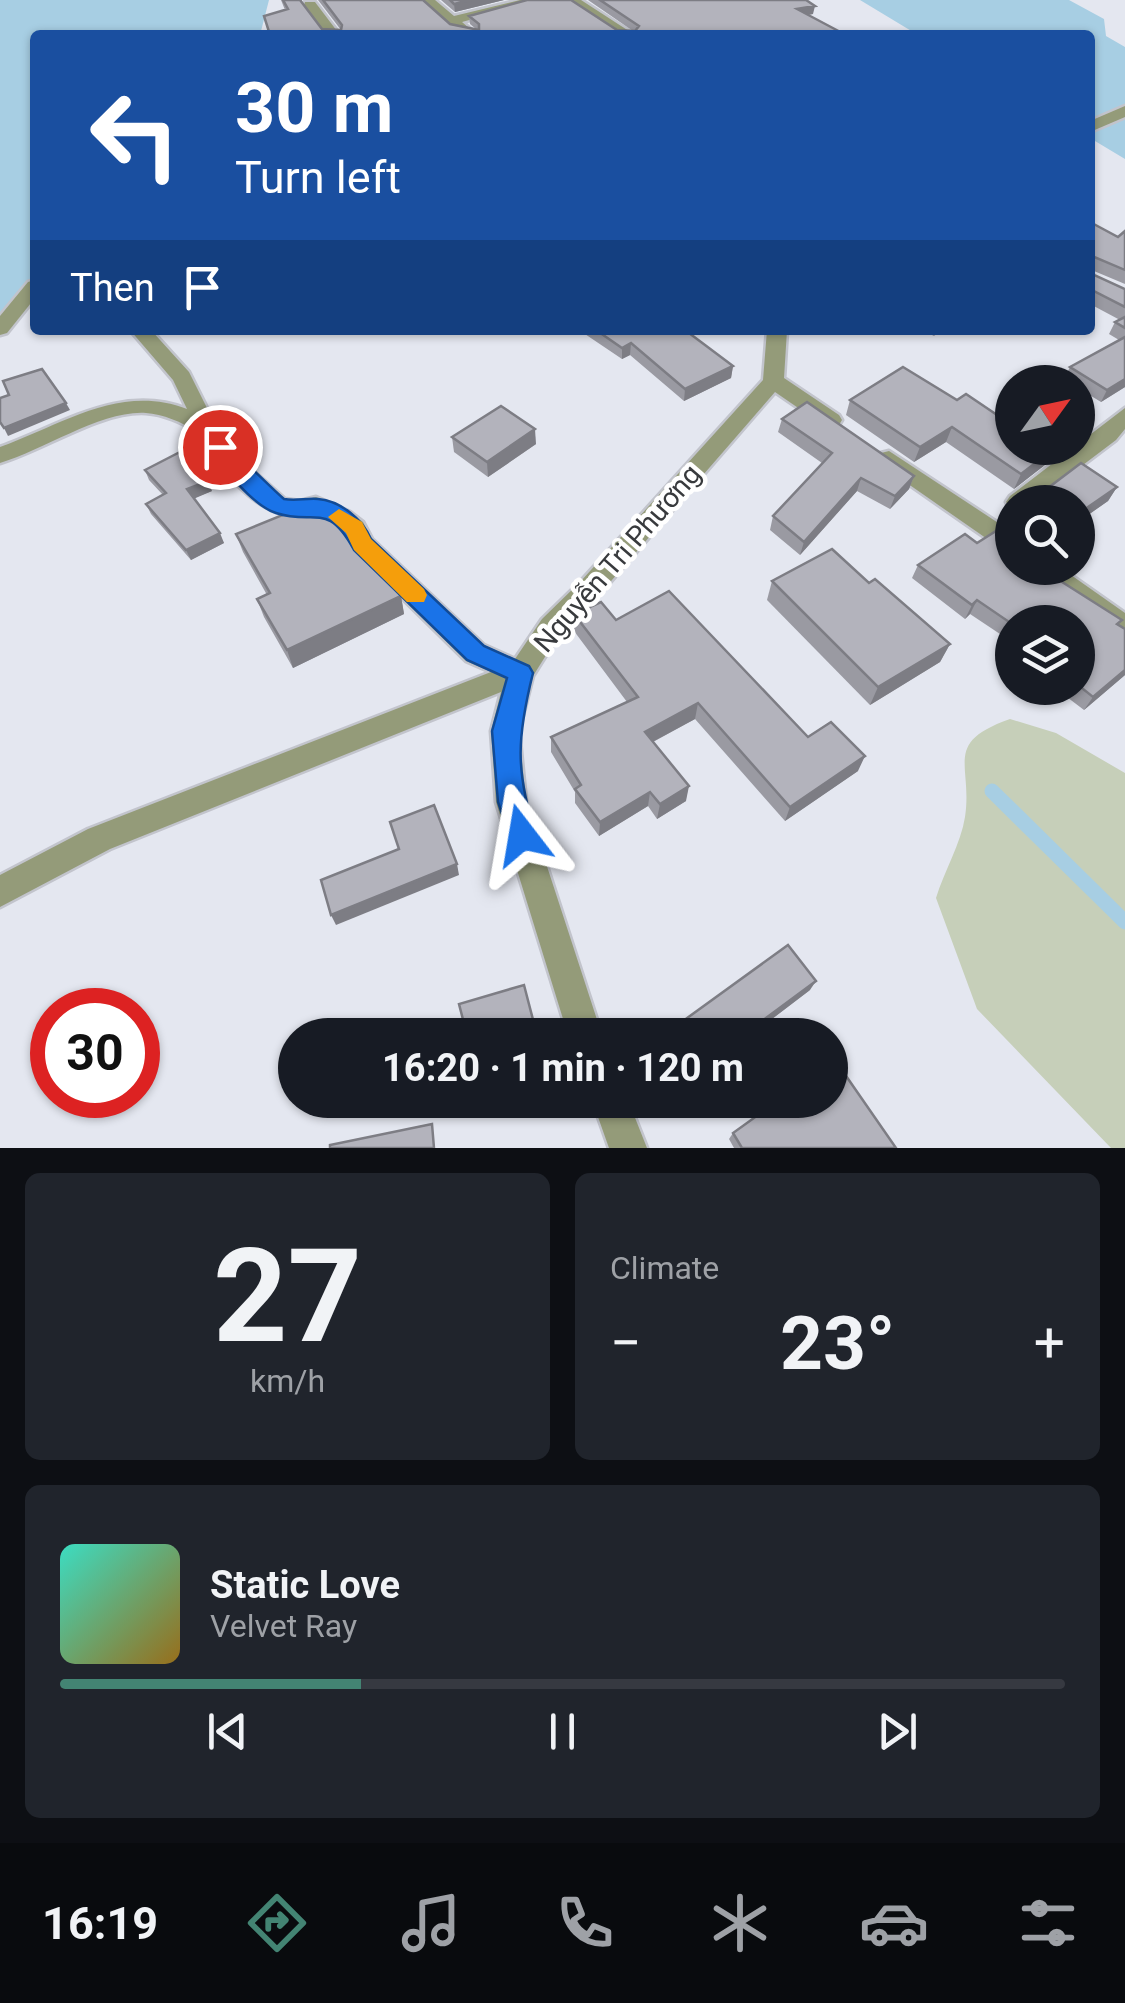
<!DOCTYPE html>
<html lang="en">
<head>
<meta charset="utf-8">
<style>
	body { margin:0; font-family:Roboto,sans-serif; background:#20242c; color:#f1f3f6; height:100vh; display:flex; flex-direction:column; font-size:38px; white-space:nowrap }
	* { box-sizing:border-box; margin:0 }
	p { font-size:32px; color:#9ea1a6 }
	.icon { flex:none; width:55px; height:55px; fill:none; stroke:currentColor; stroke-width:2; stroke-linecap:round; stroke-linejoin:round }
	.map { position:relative; height:1148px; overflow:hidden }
	.side { display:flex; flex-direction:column; gap:25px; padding:25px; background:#0d0f14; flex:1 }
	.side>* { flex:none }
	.hud { position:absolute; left:30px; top:30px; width:1065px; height:305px; border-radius:10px; box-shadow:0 2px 8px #0004; background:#1a4fa0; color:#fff; overflow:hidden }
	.needle { width:65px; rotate:57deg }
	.tools { position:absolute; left:995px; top:365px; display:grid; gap:20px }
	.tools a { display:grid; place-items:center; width:100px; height:100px; border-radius:50%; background:#171b24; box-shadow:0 2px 8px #0004; font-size:50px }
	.speed { position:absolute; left:30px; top:988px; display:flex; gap:20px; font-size:50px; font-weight:700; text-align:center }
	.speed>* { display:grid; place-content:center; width:130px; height:130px; border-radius:50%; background:#171b24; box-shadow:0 2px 8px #0004; line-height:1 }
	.speed .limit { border:15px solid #d22; background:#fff; color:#111 }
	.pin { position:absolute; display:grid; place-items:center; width:85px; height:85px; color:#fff; margin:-42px; border:5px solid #fff; border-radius:50%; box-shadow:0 2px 10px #0007 }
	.me { position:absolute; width:110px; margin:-55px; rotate:346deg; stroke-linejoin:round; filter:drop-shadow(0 0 8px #0008) }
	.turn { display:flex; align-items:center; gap:35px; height:210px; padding:0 40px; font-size:45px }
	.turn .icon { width:130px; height:130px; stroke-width:2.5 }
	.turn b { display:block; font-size:70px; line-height:85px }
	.then { display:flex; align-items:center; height:95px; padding:0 40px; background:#0003; gap:20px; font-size:38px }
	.big { font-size:75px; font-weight:700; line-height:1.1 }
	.side .widget { flex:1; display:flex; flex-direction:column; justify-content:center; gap:15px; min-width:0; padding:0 35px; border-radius:15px; background:#20242c }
	.side .dial { align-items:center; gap:0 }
	.dial b { font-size:130px; line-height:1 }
	.song { display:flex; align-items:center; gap:30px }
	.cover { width:120px; height:120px; border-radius:15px; background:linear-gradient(135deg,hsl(170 70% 55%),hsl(40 70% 35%)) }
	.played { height:10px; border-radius:5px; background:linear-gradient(90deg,#438473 30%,#363941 30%) }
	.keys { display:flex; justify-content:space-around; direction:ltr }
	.heat { display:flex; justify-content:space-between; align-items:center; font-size:55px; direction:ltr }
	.side .tiles { flex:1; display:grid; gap:25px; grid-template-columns:1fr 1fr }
	.widget:last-child { grid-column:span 2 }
	.trip { position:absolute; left:278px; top:1018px; width:570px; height:100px; border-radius:50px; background:#171b24; box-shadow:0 2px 8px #0004; font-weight:700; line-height:100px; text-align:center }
	.tab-bar { display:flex; height:160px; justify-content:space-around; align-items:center; background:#090b0e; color:#9ea1a6 }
	.tab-bar .icon { width:70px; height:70px }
	.tab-bar .active { color:#438473 }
	.tab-bar b { font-size:45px; color:#f1f3f6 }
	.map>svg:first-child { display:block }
</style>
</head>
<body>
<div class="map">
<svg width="1125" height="1148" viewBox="0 0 1125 1148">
	<rect width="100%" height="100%" fill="#e4e7f0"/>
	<path fill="#c6cfb9" d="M1010,719L1056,733L1125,773V1148H1111L977,1009L936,898C944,872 961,843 965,817C973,764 942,743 1010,719Z"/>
	<g fill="#a7cee3">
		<path d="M0,0H269L260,35H35V283L0,323Z"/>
		<path d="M860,0H1069L1104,19L1106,36L1125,47V159L1090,138V35H918Z"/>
	</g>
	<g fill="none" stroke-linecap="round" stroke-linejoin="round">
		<path stroke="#a7cee3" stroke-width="15" d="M992,791L1125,922"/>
		<g stroke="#c2c4cc" stroke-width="5">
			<g id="minor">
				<path d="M421,0H435L454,16L520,0H542L462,22L477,35C452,35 438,17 421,0Z"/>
				<path d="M566,0H581L635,35H619Z"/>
				<path d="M305,2H315L340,35H326L304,5Z"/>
				<path d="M1125,106V117L1090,132V121Z"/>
				<path d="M35,280V298L7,333L0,335V316L28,282Z"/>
				<path d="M130,330H151L189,372L216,426L241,460L285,499L300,501L316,497L350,512L363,522L372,539L484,645L515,659L542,619L581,581L763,380L767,330H787L784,378L839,415L842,420L839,425H823L775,392L599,595L560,633L533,676L519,731L526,802L602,1035H568L496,802L491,731L501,692L110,849L0,907V875L88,829L491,672L466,661L353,550L345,533L314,515C277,524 246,497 223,469C214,458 208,441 196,432C183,422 162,414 146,413C102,410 44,450 0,463V447C62,425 120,383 187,409L173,380Z"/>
				<path d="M1125,408V429L1116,440L1034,502H1012L1010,508L1006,502L1010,496Z"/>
				<path d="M889,451L1012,532V553L1003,550L881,465L878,459L881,453Z"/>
				<path d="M1032,568H1061L1125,613V637L1035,575Z"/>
				<path d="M592,1100H628L647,1148H609Z"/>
			</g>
		</g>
		<use href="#minor" fill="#949b79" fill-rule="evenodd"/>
	</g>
	<g fill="#9a9aa2">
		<path d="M281,0H302V2L322,29L341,30L318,0H423L450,24L476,29L470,24L469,16L633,31L588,0H806L813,14L808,15L846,35H269L264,16L285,10Z"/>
		<path d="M441,0H504L455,12Z"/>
		<path d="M1090,222L1118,237L1125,231V284L1094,271V275L1125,289V387L1101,402L1078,388V382H1069L1064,379L1070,367L1119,340L1109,334L1115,322L1120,320L1090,304Z"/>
		<path d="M579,330H685L733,366L731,378L684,401L630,355L622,359Z"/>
		<path d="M922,330H942L934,336Z"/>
		<path d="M850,400H957L1009,423L1057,448L1050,461L1014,489L946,442L914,462L846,415Z"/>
		<path d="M782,419L914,476L909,489L890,509L857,491L800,555L770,530L773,516L822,463L778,432Z"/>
		<path d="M452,437L536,444L488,477L454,452Z"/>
		<path d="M145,470L212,491L194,498L224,543L191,560L151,514L146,504L163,495L149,480Z"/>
		<path d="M1117,487L1108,501L1078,522V502H1038L1044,491Z"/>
		<path d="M236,534H346L401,596L404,614L293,668L264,617L257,599L267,595L243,552Z"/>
		<path d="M918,565L1012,568L1125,629V675L1084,710L1055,688H1078V622H1012V642L970,614L965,619L912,578Z"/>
		<path d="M772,581L950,644L940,662L870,705L767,600Z"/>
		<path d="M574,614L616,620L808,737L858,771L785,821L695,719L653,742L686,801L657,819L648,806L599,836L575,803V792L551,752V737L627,702L574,631Z"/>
		<path d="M810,990L751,1035H683L680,1030L683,1021Z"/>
		<path d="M733,1133L896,1148H734L729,1139Z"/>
	</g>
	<g fill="#7d7d84">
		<path d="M471,0H504L455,12L454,4Z"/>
		<path d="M815,6L813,14L796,17L797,9Z"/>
		<path d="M631,343L630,355L622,359V348Z"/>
		<path d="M733,366L731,378L684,401L685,389Z"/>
		<path d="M1125,379V387L1101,402L1107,390Z"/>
		<path d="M66,403L70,410L8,436L4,428Z"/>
		<path d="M952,427L946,442L914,462L920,447Z"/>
		<path d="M535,429L536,444L488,477L487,462Z"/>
		<path d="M1057,448L1050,461L1014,489L1021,474Z"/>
		<path d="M914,476L909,489L890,509L895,496Z"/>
		<path d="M861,478L857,491L800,555L804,542Z"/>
		<path d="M208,481L212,491L191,500L187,489Z"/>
		<path d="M1117,487L1108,501L1078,522V514Z"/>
		<path d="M220,533L224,543L191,560L186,550Z"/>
		<path d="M401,596L404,614L293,668L287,650Z"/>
		<path d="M977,600L970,614L965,619L972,605Z"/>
		<path d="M950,644L940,662L870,705L878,687Z"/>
		<path d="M1125,670V675L1084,710L1093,697Z"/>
		<path d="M698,703L695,719L643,747L645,732Z"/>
		<path d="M865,756L858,771L785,821L790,807Z"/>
		<path d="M689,786L686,801L657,819L660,804Z"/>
		<path d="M650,792L648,806L599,836L600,822Z"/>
		<path d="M457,864L459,875L336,925L331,915Z"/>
		<path d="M816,981L810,990L751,1035H743Z"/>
		<path d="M497,1100H518L470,1116L468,1110Z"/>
	</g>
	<g fill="#b3b3bc" stroke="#7d7d84" stroke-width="2.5">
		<path d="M283,0H300L322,29L341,30L342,25L323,0H423L450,24L479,30V24L469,16L527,0H571L617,30L635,31L639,26L600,0H806L815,6L797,9L846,35H270L264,16L288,9Z"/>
		<path d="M450,0H471L454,4Z"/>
		<path d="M1090,222L1118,237L1125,231V270L1092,256L1094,275L1125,289V307L1090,289Z"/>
		<path d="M1125,317V328L1115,322Z"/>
		<path d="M596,330H685L733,366L685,389L631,343L622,348Z"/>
		<path d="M1125,337V379L1107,390L1070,367Z"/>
		<path d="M903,367L957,400L966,394L1009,423L1012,421V448H1055L1021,474L952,427L920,447L850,400Z"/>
		<path d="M42,369L66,403L4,428L0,422V398L9,395L3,381Z"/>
		<path d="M807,402L914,476L895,496L861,478L804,542L773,516L832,453L782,419Z"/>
		<path d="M501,406L535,429L487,462L452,437Z"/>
		<path d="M180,452L208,481L187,489L220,533L186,550L146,504L166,493L145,470Z"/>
		<path d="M1081,463L1117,487L1078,514V502H1039L1050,495L1044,491Z"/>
		<path d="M312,503L337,517L346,534L382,569L401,596L287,650L257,599L270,593L236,534Z"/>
		<path d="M996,531L1012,539V568H1040L1122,620L1117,624L1125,629V670L1093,697L1078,685V622H1012V624L977,600L972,605L918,565L965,534L977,543Z"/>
		<path d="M832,549L869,583L875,579L950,644L878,687L772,581Z"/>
		<path d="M669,591L808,737L831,722L865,756L790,807L698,703L645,732L689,786L660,804L650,792L600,822L575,789L581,785L551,737L638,697L574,614L601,602L616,620Z"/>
		<path d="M434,805L457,864L331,915L321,880L399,849L390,822Z"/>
		<path d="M788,945L816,981L743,1035H692L683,1021Z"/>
		<path d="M524,985L537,1035H467L459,1004Z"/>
		<path d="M835,1060L896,1148H742L733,1133L779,1100H830V1064Z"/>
		<path d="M465,1100H497L468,1110Z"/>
		<path d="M432,1124L434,1148H330V1145Z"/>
	</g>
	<path fill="#1a73e8" stroke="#114b97" stroke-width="2.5" d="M220,440C228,444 272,489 284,499C296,501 307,498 318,499C341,501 362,519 371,539L484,646L529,666L533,673C517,737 515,771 536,835L532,844L522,848L512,844L498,802L492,731L507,678L467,660L354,550C327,500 315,526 276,513C253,506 222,467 209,447Z"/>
	<path fill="#f59e0b" d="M339,509L362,522L371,539L424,589L427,595L424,602H407L354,550L346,533L328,517Z"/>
	<g text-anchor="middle" stroke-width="9" stroke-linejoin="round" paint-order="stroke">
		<g font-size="28" fill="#383a3d" stroke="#fff">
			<text transform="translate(617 558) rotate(-49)" y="10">Nguyễn Tri Phương</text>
		</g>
	</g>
</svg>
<div class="tools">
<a><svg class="needle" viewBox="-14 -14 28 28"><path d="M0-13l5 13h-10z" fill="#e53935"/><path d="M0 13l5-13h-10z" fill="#9ea1a6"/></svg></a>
<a><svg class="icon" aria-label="search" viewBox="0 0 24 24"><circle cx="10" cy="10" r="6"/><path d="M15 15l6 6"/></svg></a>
<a><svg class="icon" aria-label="layers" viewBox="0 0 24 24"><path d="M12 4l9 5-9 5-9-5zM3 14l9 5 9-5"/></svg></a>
</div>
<div class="speed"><div class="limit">30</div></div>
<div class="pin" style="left:220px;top:447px;background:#d93025"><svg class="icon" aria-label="arrive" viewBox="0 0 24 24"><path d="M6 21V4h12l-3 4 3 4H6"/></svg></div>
<svg class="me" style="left:522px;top:835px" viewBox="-20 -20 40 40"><path d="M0-17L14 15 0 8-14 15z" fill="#1a73e8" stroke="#fff" stroke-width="4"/></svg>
<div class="trip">16:20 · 1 min · 120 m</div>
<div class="hud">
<div class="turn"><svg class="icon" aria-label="left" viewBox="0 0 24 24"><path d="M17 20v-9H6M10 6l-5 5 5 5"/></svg><div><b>30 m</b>Turn left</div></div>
<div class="then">Then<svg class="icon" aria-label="arrive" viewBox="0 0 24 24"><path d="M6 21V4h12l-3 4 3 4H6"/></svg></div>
</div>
</div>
<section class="side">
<div class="tiles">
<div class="widget dial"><b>27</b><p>km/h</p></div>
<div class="widget"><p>Climate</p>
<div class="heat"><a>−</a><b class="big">23°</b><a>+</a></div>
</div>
<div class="widget">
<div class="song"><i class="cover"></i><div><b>Static Love</b><p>Velvet Ray</p></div></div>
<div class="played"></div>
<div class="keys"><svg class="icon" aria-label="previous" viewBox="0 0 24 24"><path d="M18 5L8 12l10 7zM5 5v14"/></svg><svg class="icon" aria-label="pause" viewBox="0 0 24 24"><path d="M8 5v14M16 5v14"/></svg><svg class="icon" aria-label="next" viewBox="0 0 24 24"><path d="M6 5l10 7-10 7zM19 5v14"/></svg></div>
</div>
</div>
</section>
<nav class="tab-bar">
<b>16:19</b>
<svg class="icon active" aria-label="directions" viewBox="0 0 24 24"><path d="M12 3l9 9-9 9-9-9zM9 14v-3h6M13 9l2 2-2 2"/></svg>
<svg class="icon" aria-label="music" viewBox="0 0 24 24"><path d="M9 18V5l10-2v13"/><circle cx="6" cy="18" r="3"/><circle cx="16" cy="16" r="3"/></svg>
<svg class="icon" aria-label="phone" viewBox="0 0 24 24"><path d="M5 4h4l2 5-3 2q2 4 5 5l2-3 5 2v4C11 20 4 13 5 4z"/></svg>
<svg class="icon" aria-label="climate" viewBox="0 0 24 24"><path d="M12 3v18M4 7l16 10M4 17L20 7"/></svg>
<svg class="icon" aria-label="car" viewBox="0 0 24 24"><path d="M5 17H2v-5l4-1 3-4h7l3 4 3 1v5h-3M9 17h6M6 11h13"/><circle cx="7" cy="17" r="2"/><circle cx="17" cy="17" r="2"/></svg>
<svg class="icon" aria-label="filters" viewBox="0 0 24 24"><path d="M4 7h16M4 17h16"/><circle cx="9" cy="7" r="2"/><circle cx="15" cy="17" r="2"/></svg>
</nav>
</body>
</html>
